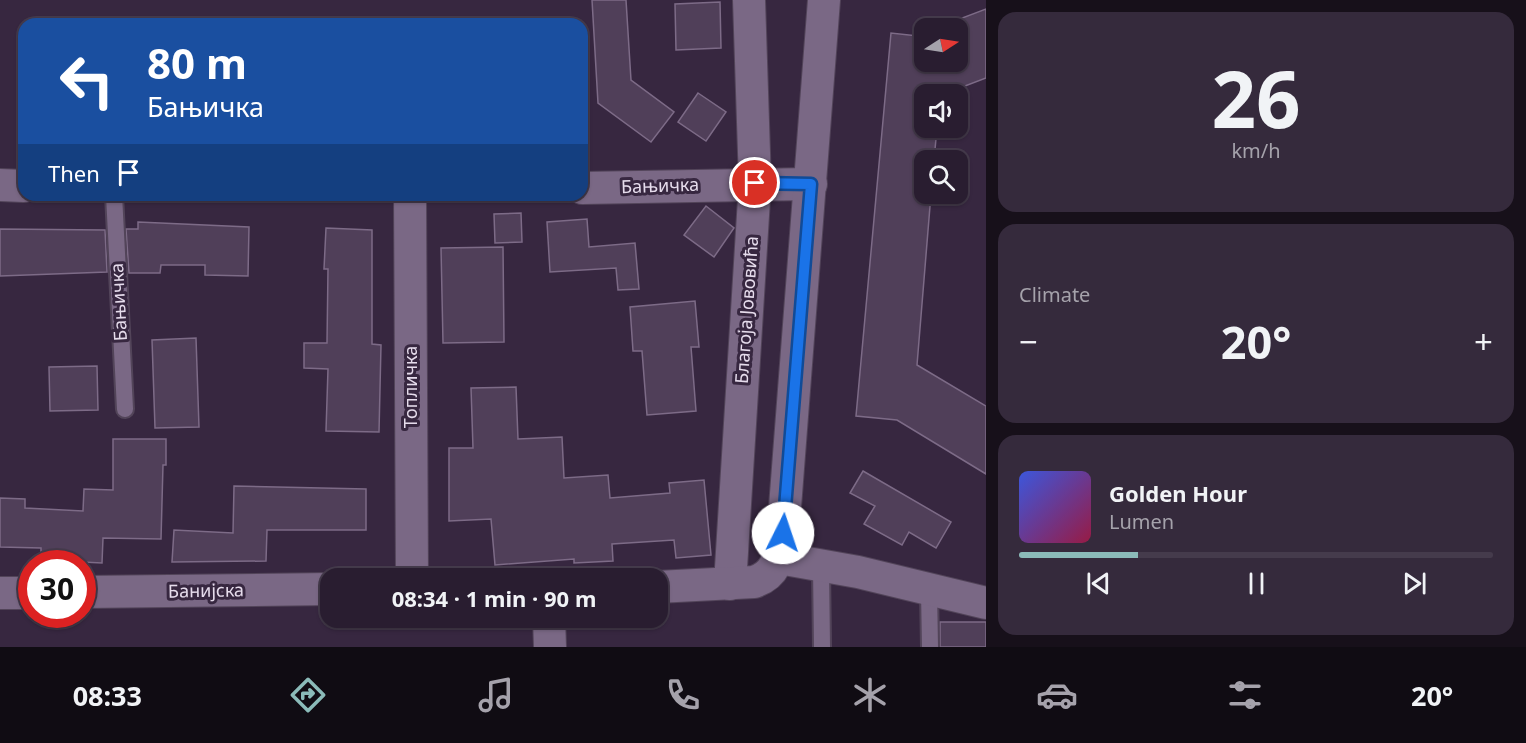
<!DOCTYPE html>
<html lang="en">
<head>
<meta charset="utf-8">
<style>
	body { margin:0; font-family:"Noto Sans",sans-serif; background:#352a3c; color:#f1f3f6; height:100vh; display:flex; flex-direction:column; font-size:22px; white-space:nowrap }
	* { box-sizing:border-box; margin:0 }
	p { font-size:20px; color:#a5a2ab }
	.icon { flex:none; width:33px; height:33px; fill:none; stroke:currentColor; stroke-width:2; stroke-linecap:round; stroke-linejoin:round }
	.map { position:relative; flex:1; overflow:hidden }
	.details { display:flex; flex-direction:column; gap:12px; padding:12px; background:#17101a; width:540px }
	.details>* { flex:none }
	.hud { position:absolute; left:18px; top:18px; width:570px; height:183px; border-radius:18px; box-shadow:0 2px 4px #0004,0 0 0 2px #453b4c; background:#1a4fa0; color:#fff; overflow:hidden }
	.needle { width:39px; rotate:78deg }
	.tools { position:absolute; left:914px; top:18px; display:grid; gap:12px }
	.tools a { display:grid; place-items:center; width:54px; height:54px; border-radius:12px; background:#291d30; box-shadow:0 2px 4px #0004,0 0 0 2px #453b4c; font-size:30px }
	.speed { position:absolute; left:18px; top:550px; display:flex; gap:12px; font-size:30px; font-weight:700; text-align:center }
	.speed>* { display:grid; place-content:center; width:78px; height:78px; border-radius:50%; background:#291d30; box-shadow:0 2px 4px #0004,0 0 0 2px #453b4c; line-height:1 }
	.speed .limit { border:9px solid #d22; background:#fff; color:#111 }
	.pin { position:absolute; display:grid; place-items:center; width:51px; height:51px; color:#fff; margin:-26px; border:3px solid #fff; border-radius:50%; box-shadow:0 2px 6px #0007 }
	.me { position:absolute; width:66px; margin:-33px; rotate:4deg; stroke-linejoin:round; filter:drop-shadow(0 0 4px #0008) }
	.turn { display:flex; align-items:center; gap:21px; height:126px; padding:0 30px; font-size:27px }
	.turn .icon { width:78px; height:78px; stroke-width:2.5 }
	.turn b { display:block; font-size:42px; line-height:51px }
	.then { display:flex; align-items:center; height:57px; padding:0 30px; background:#0003; gap:12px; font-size:22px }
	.big { font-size:45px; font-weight:700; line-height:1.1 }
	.details .widget { flex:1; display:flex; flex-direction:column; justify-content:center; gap:9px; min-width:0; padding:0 21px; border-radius:18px; background:#352a3c }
	.details .dial { align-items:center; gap:0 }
	.dial b { font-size:78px; line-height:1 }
	.song { display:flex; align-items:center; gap:18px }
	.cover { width:72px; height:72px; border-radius:9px; background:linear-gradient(135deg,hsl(230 70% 55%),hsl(340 70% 35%)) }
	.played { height:6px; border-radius:3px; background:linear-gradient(90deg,#8bbbb9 25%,#453b4c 25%) }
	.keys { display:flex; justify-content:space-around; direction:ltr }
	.heat { display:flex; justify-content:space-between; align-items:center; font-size:33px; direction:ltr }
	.trip { position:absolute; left:320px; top:568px; width:348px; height:60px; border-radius:18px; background:#291d30; box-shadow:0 2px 4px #0004,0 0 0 2px #453b4c; font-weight:700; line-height:60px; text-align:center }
	.menu { display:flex; height:96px; justify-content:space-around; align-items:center; background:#100c13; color:#a5a2ab }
	.menu .icon { width:42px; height:42px }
	.menu .on { color:#8bbbb9 }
	.menu b { font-size:27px; color:#f1f3f6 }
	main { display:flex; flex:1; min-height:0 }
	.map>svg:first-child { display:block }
</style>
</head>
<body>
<main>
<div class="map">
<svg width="986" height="647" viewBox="0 0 986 647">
	<rect width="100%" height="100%" fill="#372740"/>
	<g fill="#503f59" stroke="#7d6b87" stroke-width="1.5">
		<path d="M592,0H626L631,80L674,112L651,142L598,103Z"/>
		<path d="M720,2L721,48L676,50L675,4Z"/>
		<path d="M986,9V78L944,94H924V128H937L934,160H924V194H931L917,365L986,406V474L897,420L856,416L891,33L918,36L924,33V62H957V28H936Z"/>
		<path d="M698,93L726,112L706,141L678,122Z"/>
		<path d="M706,206L734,228L714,257L684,235Z"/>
		<path d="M521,213L522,242L495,243L494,214Z"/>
		<path d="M587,219L589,247L635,243L639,289L618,290L616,268L550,272L547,222Z"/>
		<path d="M138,222L249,227L248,276L205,275V265H161L160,273H129L126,229H138Z"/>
		<path d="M326,228L372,230V344L381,345L379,432L326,431L328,369L304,368V343H327L328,269H324Z"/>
		<path d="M0,229L105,230L107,272L0,276Z"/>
		<path d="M503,247L504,342L443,343L441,248Z"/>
		<path d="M695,301L699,347H691L696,411L647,415L642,351H633L630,307Z"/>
		<path d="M196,338L199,427L155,428L152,340Z"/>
		<path d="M97,366L98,410L50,411L49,367Z"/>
		<path d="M516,387L518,439L562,437L564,478L608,475L610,498L670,493L669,483L704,480L711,555L676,558L674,540L612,544L613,561L574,563V559L495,565L491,519L449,521V448H473L471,388Z"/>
		<path d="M113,439H166V465H163L161,539L103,538L102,563L41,560V548L0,547V498L25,499V508L83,511L84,489L113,490Z"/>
		<path d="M863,471L951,522L936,548L909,532L902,545L864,524L875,506L850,493Z"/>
		<path d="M234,486L366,489V530H267L266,561L172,562L174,530L233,533Z"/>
		<rect x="940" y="622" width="46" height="25"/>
	</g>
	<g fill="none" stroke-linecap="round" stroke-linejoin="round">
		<g stroke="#524459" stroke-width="20">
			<g id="lane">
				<path d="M114,195L125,409"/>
				<path d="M821,566L822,647"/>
				<path d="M929,590L930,647"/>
			</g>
		</g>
		<g stroke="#524459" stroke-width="34">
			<g id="street">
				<path d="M0,185L24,186"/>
				<path d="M582,188L811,184"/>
				<path d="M410,195L412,579"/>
				<path d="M779,558L858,572L986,603"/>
				<path d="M730,584L755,183L749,0"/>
				<path d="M657,587L754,582C778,574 779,555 783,533L824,0"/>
				<path d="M82,592L330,589"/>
				<path d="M0,593H32"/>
				<path d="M549,618L550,647"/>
			</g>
		</g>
		<use href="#lane" stroke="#7a6885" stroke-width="16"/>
		<use href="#street" stroke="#7a6885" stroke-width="32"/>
	</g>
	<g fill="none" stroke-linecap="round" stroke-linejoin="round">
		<g stroke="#114b97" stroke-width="15">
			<path id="route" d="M755,183L811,184L783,533"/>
		</g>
		<use href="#route" stroke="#1a73e8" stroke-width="10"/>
	</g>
	<g text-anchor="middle" stroke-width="6" stroke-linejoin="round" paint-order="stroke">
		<g font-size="18" fill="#e6dcec" stroke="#372740">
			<text transform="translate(660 186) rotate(-2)" y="6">Бањичка</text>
			<text transform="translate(119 302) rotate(-93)" y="6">Бањичка</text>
			<text transform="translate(747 310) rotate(-86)" y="6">Благоја Јововића</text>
			<text transform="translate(411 387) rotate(-90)" y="6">Топличка</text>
			<text transform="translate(206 591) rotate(-1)" y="6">Банијска</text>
		</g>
	</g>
</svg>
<div class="tools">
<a><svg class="needle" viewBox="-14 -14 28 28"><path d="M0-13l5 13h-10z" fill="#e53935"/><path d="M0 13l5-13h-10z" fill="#a5a2ab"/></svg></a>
<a><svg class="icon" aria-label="sound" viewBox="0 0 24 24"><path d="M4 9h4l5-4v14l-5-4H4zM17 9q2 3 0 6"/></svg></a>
<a><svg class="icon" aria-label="search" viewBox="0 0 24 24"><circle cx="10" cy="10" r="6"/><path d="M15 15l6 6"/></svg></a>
</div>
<div class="speed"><div class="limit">30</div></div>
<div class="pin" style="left:755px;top:183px;background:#d93025"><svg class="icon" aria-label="arrive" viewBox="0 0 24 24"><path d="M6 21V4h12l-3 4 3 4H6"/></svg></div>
<svg class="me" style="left:783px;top:533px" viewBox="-20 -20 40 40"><circle r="19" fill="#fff"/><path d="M0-13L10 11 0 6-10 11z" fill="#1a73e8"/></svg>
<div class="trip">08:34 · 1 min · 90 m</div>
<div class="hud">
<div class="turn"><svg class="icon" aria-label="left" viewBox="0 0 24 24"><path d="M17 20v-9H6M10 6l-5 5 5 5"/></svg><div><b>80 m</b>Бањичка</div></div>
<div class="then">Then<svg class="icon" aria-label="arrive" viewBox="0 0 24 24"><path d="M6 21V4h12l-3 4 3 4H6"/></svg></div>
</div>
</div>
<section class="details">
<div class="widget dial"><b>26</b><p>km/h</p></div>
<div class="widget"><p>Climate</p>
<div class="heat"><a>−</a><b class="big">20°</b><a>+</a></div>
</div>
<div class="widget">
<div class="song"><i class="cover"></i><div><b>Golden Hour</b><p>Lumen</p></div></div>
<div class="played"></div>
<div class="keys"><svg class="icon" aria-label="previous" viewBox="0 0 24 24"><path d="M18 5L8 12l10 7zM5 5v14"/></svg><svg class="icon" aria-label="pause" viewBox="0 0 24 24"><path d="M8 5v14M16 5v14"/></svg><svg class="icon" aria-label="next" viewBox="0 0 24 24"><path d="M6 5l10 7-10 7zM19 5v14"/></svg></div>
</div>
</section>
</main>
<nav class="menu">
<b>08:33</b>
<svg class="icon on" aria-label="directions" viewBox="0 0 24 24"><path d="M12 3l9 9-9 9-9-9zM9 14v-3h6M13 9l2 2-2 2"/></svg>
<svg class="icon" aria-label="music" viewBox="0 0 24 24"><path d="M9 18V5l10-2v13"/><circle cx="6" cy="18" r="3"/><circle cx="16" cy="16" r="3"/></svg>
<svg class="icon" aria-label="phone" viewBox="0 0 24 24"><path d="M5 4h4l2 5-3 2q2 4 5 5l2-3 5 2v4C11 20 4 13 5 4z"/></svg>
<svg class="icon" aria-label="climate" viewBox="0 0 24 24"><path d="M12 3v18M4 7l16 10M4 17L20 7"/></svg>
<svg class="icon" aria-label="car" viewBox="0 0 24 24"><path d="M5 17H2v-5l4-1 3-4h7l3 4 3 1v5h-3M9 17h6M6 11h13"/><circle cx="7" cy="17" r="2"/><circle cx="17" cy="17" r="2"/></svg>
<svg class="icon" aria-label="filters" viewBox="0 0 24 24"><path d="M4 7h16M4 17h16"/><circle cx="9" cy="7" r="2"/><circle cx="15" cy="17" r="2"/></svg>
<b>20°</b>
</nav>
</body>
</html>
